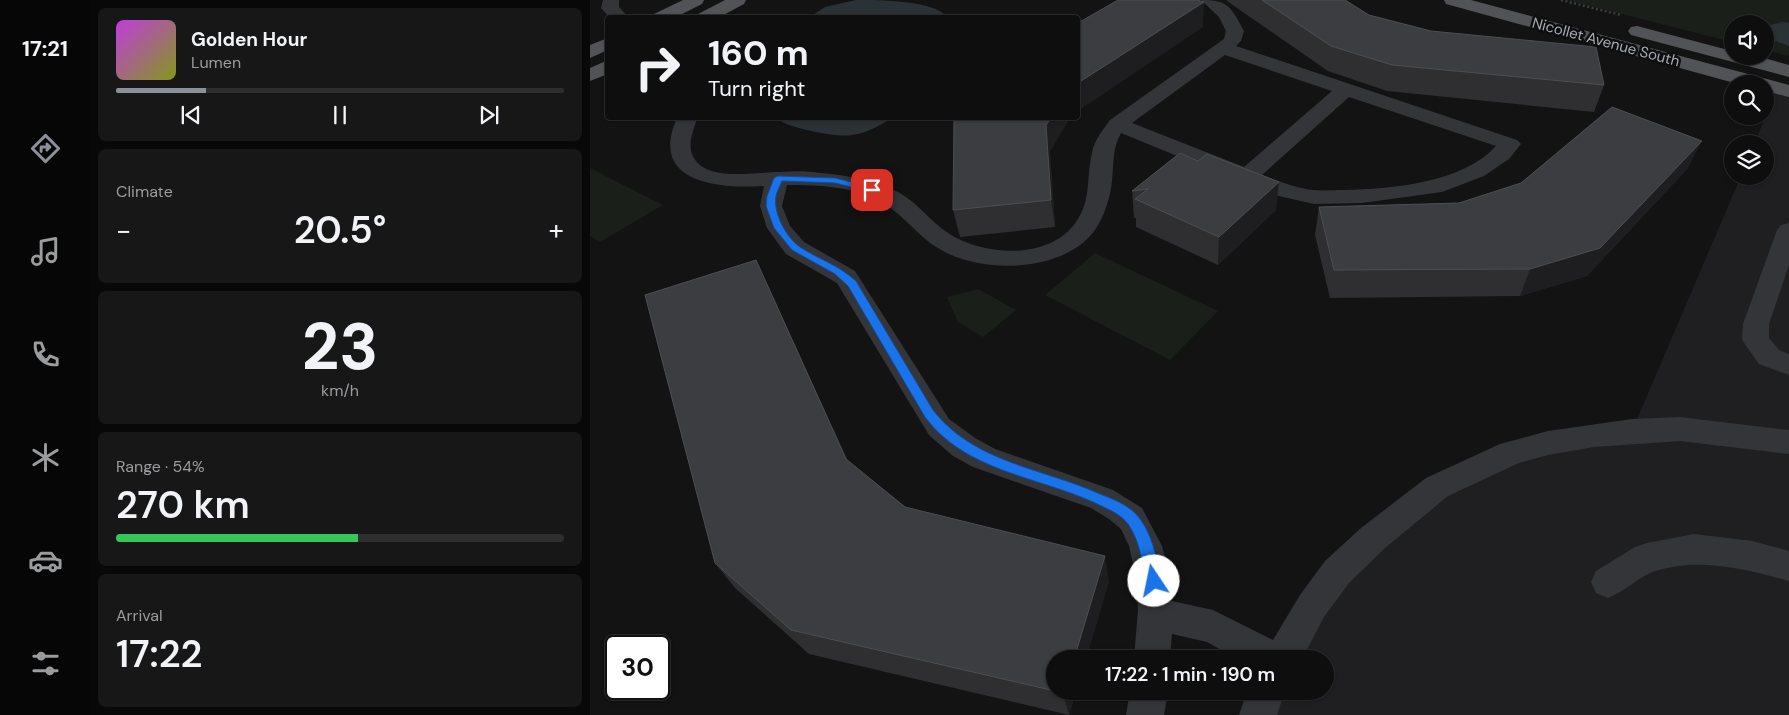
<!DOCTYPE html>
<html lang="en">
<head>
<meta charset="utf-8">
<style>
	body { margin:0; font-family:"DM Sans",sans-serif; background:#171718; color:#f1f3f6; height:100vh; display:flex; flex-direction:column; font-size:19px; white-space:nowrap }
	* { box-sizing:border-box; margin:0 }
	p { font-size:16px; color:#9b9c9e }
	.icon { flex:none; width:28px; height:28px; fill:none; stroke:currentColor; stroke-width:2; stroke-linecap:round; stroke-linejoin:round }
	.map { position:relative; flex:1; overflow:hidden }
	.panel { display:flex; flex-direction:column; gap:8px; padding:8px; background:#080808; width:500px }
	.panel>* { flex:none }
	.guide { position:absolute; left:15px; top:15px; width:475px; height:105px; border-radius:5px; box-shadow:0 1px 4px #0004,0 0 0 1px #2e2e2f; background:#0e0e0f; color:#f1f3f6; overflow:hidden }
	.tools { position:absolute; left:1134px; top:15px; display:grid; gap:10px }
	.tools a { display:grid; place-items:center; width:50px; height:50px; border-radius:50%; background:#0e0e0f; box-shadow:0 1px 4px #0004,0 0 0 1px #2e2e2f; font-size:25px }
	.speed { position:absolute; left:15px; top:635px; display:flex; gap:10px; font-size:25px; font-weight:700; text-align:center }
	.speed>* { display:grid; place-content:center; width:65px; height:65px; border-radius:50%; background:#0e0e0f; box-shadow:0 1px 4px #0004,0 0 0 1px #2e2e2f; line-height:1 }
	.speed .limit { border:2px solid #111; border-radius:8px; background:#fff; color:#111 }
	.pin { position:absolute; display:grid; place-items:center; width:42px; height:42px; color:#fff; margin:-21px; border-radius:10px; box-shadow:0 2px 8px #0006 }
	.me { position:absolute; width:55px; margin:-28px; rotate:349deg; stroke-linejoin:round; filter:drop-shadow(0 0 4px #0008) }
	.turn { display:flex; align-items:center; gap:18px; height:105px; padding:0 20px; font-size:22px }
	.turn .icon { width:65px; height:65px; stroke-width:2.5 }
	.turn b { display:block; font-size:35px; line-height:42px }
	.big { font-size:38px; font-weight:600; line-height:1.1 }
	.panel .tile { flex:1; display:flex; flex-direction:column; justify-content:center; gap:8px; min-width:0; padding:0 18px; border-radius:8px; background:#171718 }
	.panel .dial { align-items:center; gap:0 }
	.dial b { font-size:65px; line-height:1 }
	.song { display:flex; align-items:center; gap:15px }
	.cover { width:60px; height:60px; border-radius:8px; background:linear-gradient(135deg,hsl(290 70% 55%),hsl(70 70% 35%)) }
	.played { height:5px; border-radius:2px; background:linear-gradient(90deg,#8c9099 20%,#2e2e2f 20%) }
	.keys { display:flex; justify-content:space-around; direction:ltr }
	.heat { display:flex; justify-content:space-between; align-items:center; font-size:28px; direction:ltr }
	.charge { height:8px; border-radius:4px; background:linear-gradient(90deg,#34c759 54%,#2e2e2f 0) }
	.trip { position:absolute; left:456px; top:650px; width:288px; height:50px; border-radius:25px; background:#0e0e0f; box-shadow:0 1px 4px #0004,0 0 0 1px #2e2e2f; font-weight:600; line-height:50px; text-align:center }
	main { display:flex; flex:1; min-height:0 }
	.dock { display:flex; flex-direction:column; width:90px; justify-content:space-around; align-items:center; background:#060606; color:#9b9c9e }
	.dock .icon { width:35px; height:35px }
	.dock .on { color:#8c9099 }
	.dock b { font-size:22px; color:#f1f3f6 }
	.map>svg:first-child { display:block }
</style>
</head>
<body>
<main>
<nav class="dock">
<b>17:21</b>
<svg class="icon on" aria-label="directions" viewBox="0 0 24 24"><path d="M12 3l9 9-9 9-9-9zM9 14v-3h6M13 9l2 2-2 2"/></svg>
<svg class="icon" aria-label="music" viewBox="0 0 24 24"><path d="M9 18V5l10-2v13"/><circle cx="6" cy="18" r="3"/><circle cx="16" cy="16" r="3"/></svg>
<svg class="icon" aria-label="phone" viewBox="0 0 24 24"><path d="M5 4h4l2 5-3 2q2 4 5 5l2-3 5 2v4C11 20 4 13 5 4z"/></svg>
<svg class="icon" aria-label="climate" viewBox="0 0 24 24"><path d="M12 3v18M4 7l16 10M4 17L20 7"/></svg>
<svg class="icon" aria-label="car" viewBox="0 0 24 24"><path d="M5 17H2v-5l4-1 3-4h7l3 4 3 1v5h-3M9 17h6M6 11h13"/><circle cx="7" cy="17" r="2"/><circle cx="17" cy="17" r="2"/></svg>
<svg class="icon" aria-label="filters" viewBox="0 0 24 24"><path d="M4 7h16M4 17h16"/><circle cx="9" cy="7" r="2"/><circle cx="15" cy="17" r="2"/></svg>
</nav>
<section class="panel">
<div class="tile">
<div class="song"><i class="cover"></i><div><b>Golden Hour</b><p>Lumen</p></div></div>
<div class="played"></div>
<div class="keys"><svg class="icon" aria-label="previous" viewBox="0 0 24 24"><path d="M18 5L8 12l10 7zM5 5v14"/></svg><svg class="icon" aria-label="pause" viewBox="0 0 24 24"><path d="M8 5v14M16 5v14"/></svg><svg class="icon" aria-label="next" viewBox="0 0 24 24"><path d="M6 5l10 7-10 7zM19 5v14"/></svg></div>
</div>
<div class="tile"><p>Climate</p>
<div class="heat"><a>−</a><b class="big">20.5°</b><a>+</a></div>
</div>
<div class="tile dial"><b>23</b><p>km/h</p></div>
<div class="tile"><p>Range · 54%</p><b class="big">270 km</b><div class="charge"></div></div>
<div class="tile"><p>Arrival</p><b class="big">17:22</b></div>
</section>
<div class="map">
<svg width="1199" height="715" viewBox="0 0 1199 715">
	<rect width="100%" height="100%" fill="#131314"/>
	<path fill="#1f1f21" d="M1188,88L1199,92V715H668L676,691H735V659H692L783,538L921,453L1042,431L1151,176H1175V144H1164Z"/>
	<g fill="#1a1f1a">
		<path d="M977,0H1199V56L1175,50V24H1142V42Z"/>
		<path d="M0,168L73,205L10,242L0,236Z"/>
		<path d="M505,253L628,311L580,360L455,295Z"/>
		<path d="M388,289L426,310L393,337L368,322L357,297Z"/>
	</g>
	<g fill="#2b3236">
		<path d="M266,0C289,0 344,0 357,17H220L235,7Z"/>
		<path d="M1193,22L1199,23V46L1175,37V26Z"/>
		<path d="M186,118H302C289,126 277,133 262,135C248,138 197,128 186,118Z"/>
	</g>
	<g fill="none" stroke-linecap="round" stroke-linejoin="round">
		<path stroke="#3a3c40" stroke-width="2.5" stroke-dasharray="2 2.5" stroke-linecap="butt" d="M971,0L1031,15"/>
		<g fill="#343539" fill-rule="evenodd">
			<path d="M13,0H29V7L39,18H20L11,8Z"/>
			<path d="M611,0C639,0 641,7 654,31L651,41L646,46L927,140L931,144L919,159L894,176L852,192L772,203L724,204L680,194L531,133C522,149 524,163 522,181C520,198 515,215 505,230C474,273 390,275 348,248C326,235 312,212 289,201C261,186 228,185 197,185L192,206L200,226L214,242L265,271L359,419L385,438L405,449L523,490L552,508L572,546L580,577L582,601L623,610L683,640L710,595L735,561L771,528L836,478L910,444L958,431L1042,419L1090,417L1199,430V454L1090,441L1004,447L958,455L929,463L858,496L795,548L759,583L734,617L712,659H647L617,642L582,634L580,659H544L548,610L546,577L539,546L531,529L519,519L501,508L383,467L363,456L339,435L247,283L196,254L177,228L170,206L174,186C128,189 58,183 87,118H107C104,130 96,145 104,158C117,182 167,172 190,172C204,171 217,171 231,173C257,175 285,181 308,192C327,202 340,221 358,233C393,256 459,261 486,222C502,199 496,177 502,153C504,140 513,130 520,120L634,39L636,31L629,17ZM635,55L742,91L654,167L542,123ZM759,97L906,146C873,183 800,189 754,190C744,190 733,191 723,190C705,188 688,181 672,175Z"/>
			<path d="M1199,223V265L1179,324V338L1189,350L1199,354V375L1169,364L1152,340L1153,324L1187,230L1191,225Z"/>
			<path d="M1104,534L1162,541L1199,551V581C1156,569 1109,557 1065,571C1049,577 1035,591 1018,598L1006,593L1001,582L1006,571L1045,547L1057,543Z"/>
			<path d="M540,691H578L574,715H536Z"/>
			<path d="M657,691H695L687,715H649Z"/>
		</g>
		<g fill="#515357" fill-rule="evenodd">
			<path d="M93,0H114L112,4L84,18H62L64,14Z"/>
			<path d="M135,0H156L154,4L128,18H106L108,14Z"/>
			<path d="M854,0H881L1199,85V97L1175,91V84H1148L856,4Z"/>
			<path d="M1047,26L1142,51V56H1167L1199,65V77L1041,35L1038,31L1041,27Z"/>
			<path d="M18,38V50L0,58V45Z"/>
			<path d="M18,60V74L0,81V68Z"/>
		</g>
	</g>
	<g fill="#2f2f32">
		<path d="M637,0H755L779,15L1014,85L1004,112L797,91L738,71L637,1Z"/>
		<path d="M460,152L465,227L370,237L363,210Z"/>
		<path d="M590,153L686,210L628,265L546,227V218H544L542,191Z"/>
		<path d="M1098,168L997,276L930,296L740,298L725,235L729,207L869,203Z"/>
		<path d="M179,288L258,461L315,507L519,581L479,715L219,654L145,588L125,563Z"/>
	</g>
	<g fill="#1e1e20">
		<path d="M614,2L613,27L488,111V83Z"/>
		<path d="M461,118H480L460,152L465,227L461,200L456,125Z"/>
		<path d="M1112,141L1098,168L997,276L930,296L940,269Z"/>
		<path d="M689,182L686,210L628,265L629,237Z"/>
		<path d="M166,260L179,288L269,486L256,459Z"/>
		<path d="M515,556L519,581L496,659H484Z"/>
		<path d="M474,691H486L479,715L473,693Z"/>
	</g>
	<g fill="#3c3d40" stroke="#4c4e52">
		<path d="M528,0H607L614,2L488,83V23Z"/>
		<path d="M672,0H755L779,15L841,31L1006,47L1014,85L802,65L741,46Z"/>
		<path d="M1022,107L1112,141L1010,248L940,269L744,270L729,207L869,203L931,183Z"/>
		<path d="M364,118H461L456,125L461,200L363,210Z"/>
		<path d="M590,153L608,161L617,154L689,182L629,237L545,199L558,189L542,191Z"/>
		<path d="M166,260L256,459L315,507L515,556L484,659H465V691L201,630L125,563L55,295Z"/>
	</g>
	<path fill="#1a73e8" stroke="#114b97" d="M188,176L245,178L286,188V191L282,192L245,183L192,181C190,186 187,191 186,196C183,213 196,237 210,247C230,260 247,264 266,281L343,410C384,463 453,468 510,494C523,499 536,504 546,514C562,531 567,559 571,581L569,586L564,588L559,586C550,565 553,546 538,524C530,513 515,508 503,502C445,476 375,471 335,417L258,286L245,274L202,250L184,228L176,206L177,196L184,178Z"/>
	<g text-anchor="middle" stroke-width="5" stroke-linejoin="round" paint-order="stroke">
		<g font-size="15" fill="#a6abb3" stroke="#0e0e0f">
			<text transform="translate(1016 42) rotate(15)" y="5">Nicollet Avenue South</text>
		</g>
	</g>
</svg>
<div class="tools">
<a><svg class="icon" aria-label="sound" viewBox="0 0 24 24"><path d="M4 9h4l5-4v14l-5-4H4zM17 9q2 3 0 6"/></svg></a>
<a><svg class="icon" aria-label="search" viewBox="0 0 24 24"><circle cx="10" cy="10" r="6"/><path d="M15 15l6 6"/></svg></a>
<a><svg class="icon" aria-label="layers" viewBox="0 0 24 24"><path d="M12 4l9 5-9 5-9-5zM3 14l9 5 9-5"/></svg></a>
</div>
<div class="speed"><div class="limit">30</div></div>
<div class="pin" style="left:282px;top:190px;background:#d93025"><svg class="icon" aria-label="arrive" viewBox="0 0 24 24"><path d="M6 21V4h12l-3 4 3 4H6"/></svg></div>
<svg class="me" style="left:564px;top:581px" viewBox="-20 -20 40 40"><circle r="19" fill="#fff"/><path d="M0-13L10 11 0 6-10 11z" fill="#1a73e8"/></svg>
<div class="trip">17:22 · 1 min · 190 m</div>
<div class="guide">
<div class="turn"><svg class="icon" aria-label="right" viewBox="0 0 24 24"><path d="M7 20v-9h11M14 6l5 5-5 5"/></svg><div><b>160 m</b>Turn right</div></div>
</div>
</div>
</main>
</body>
</html>
